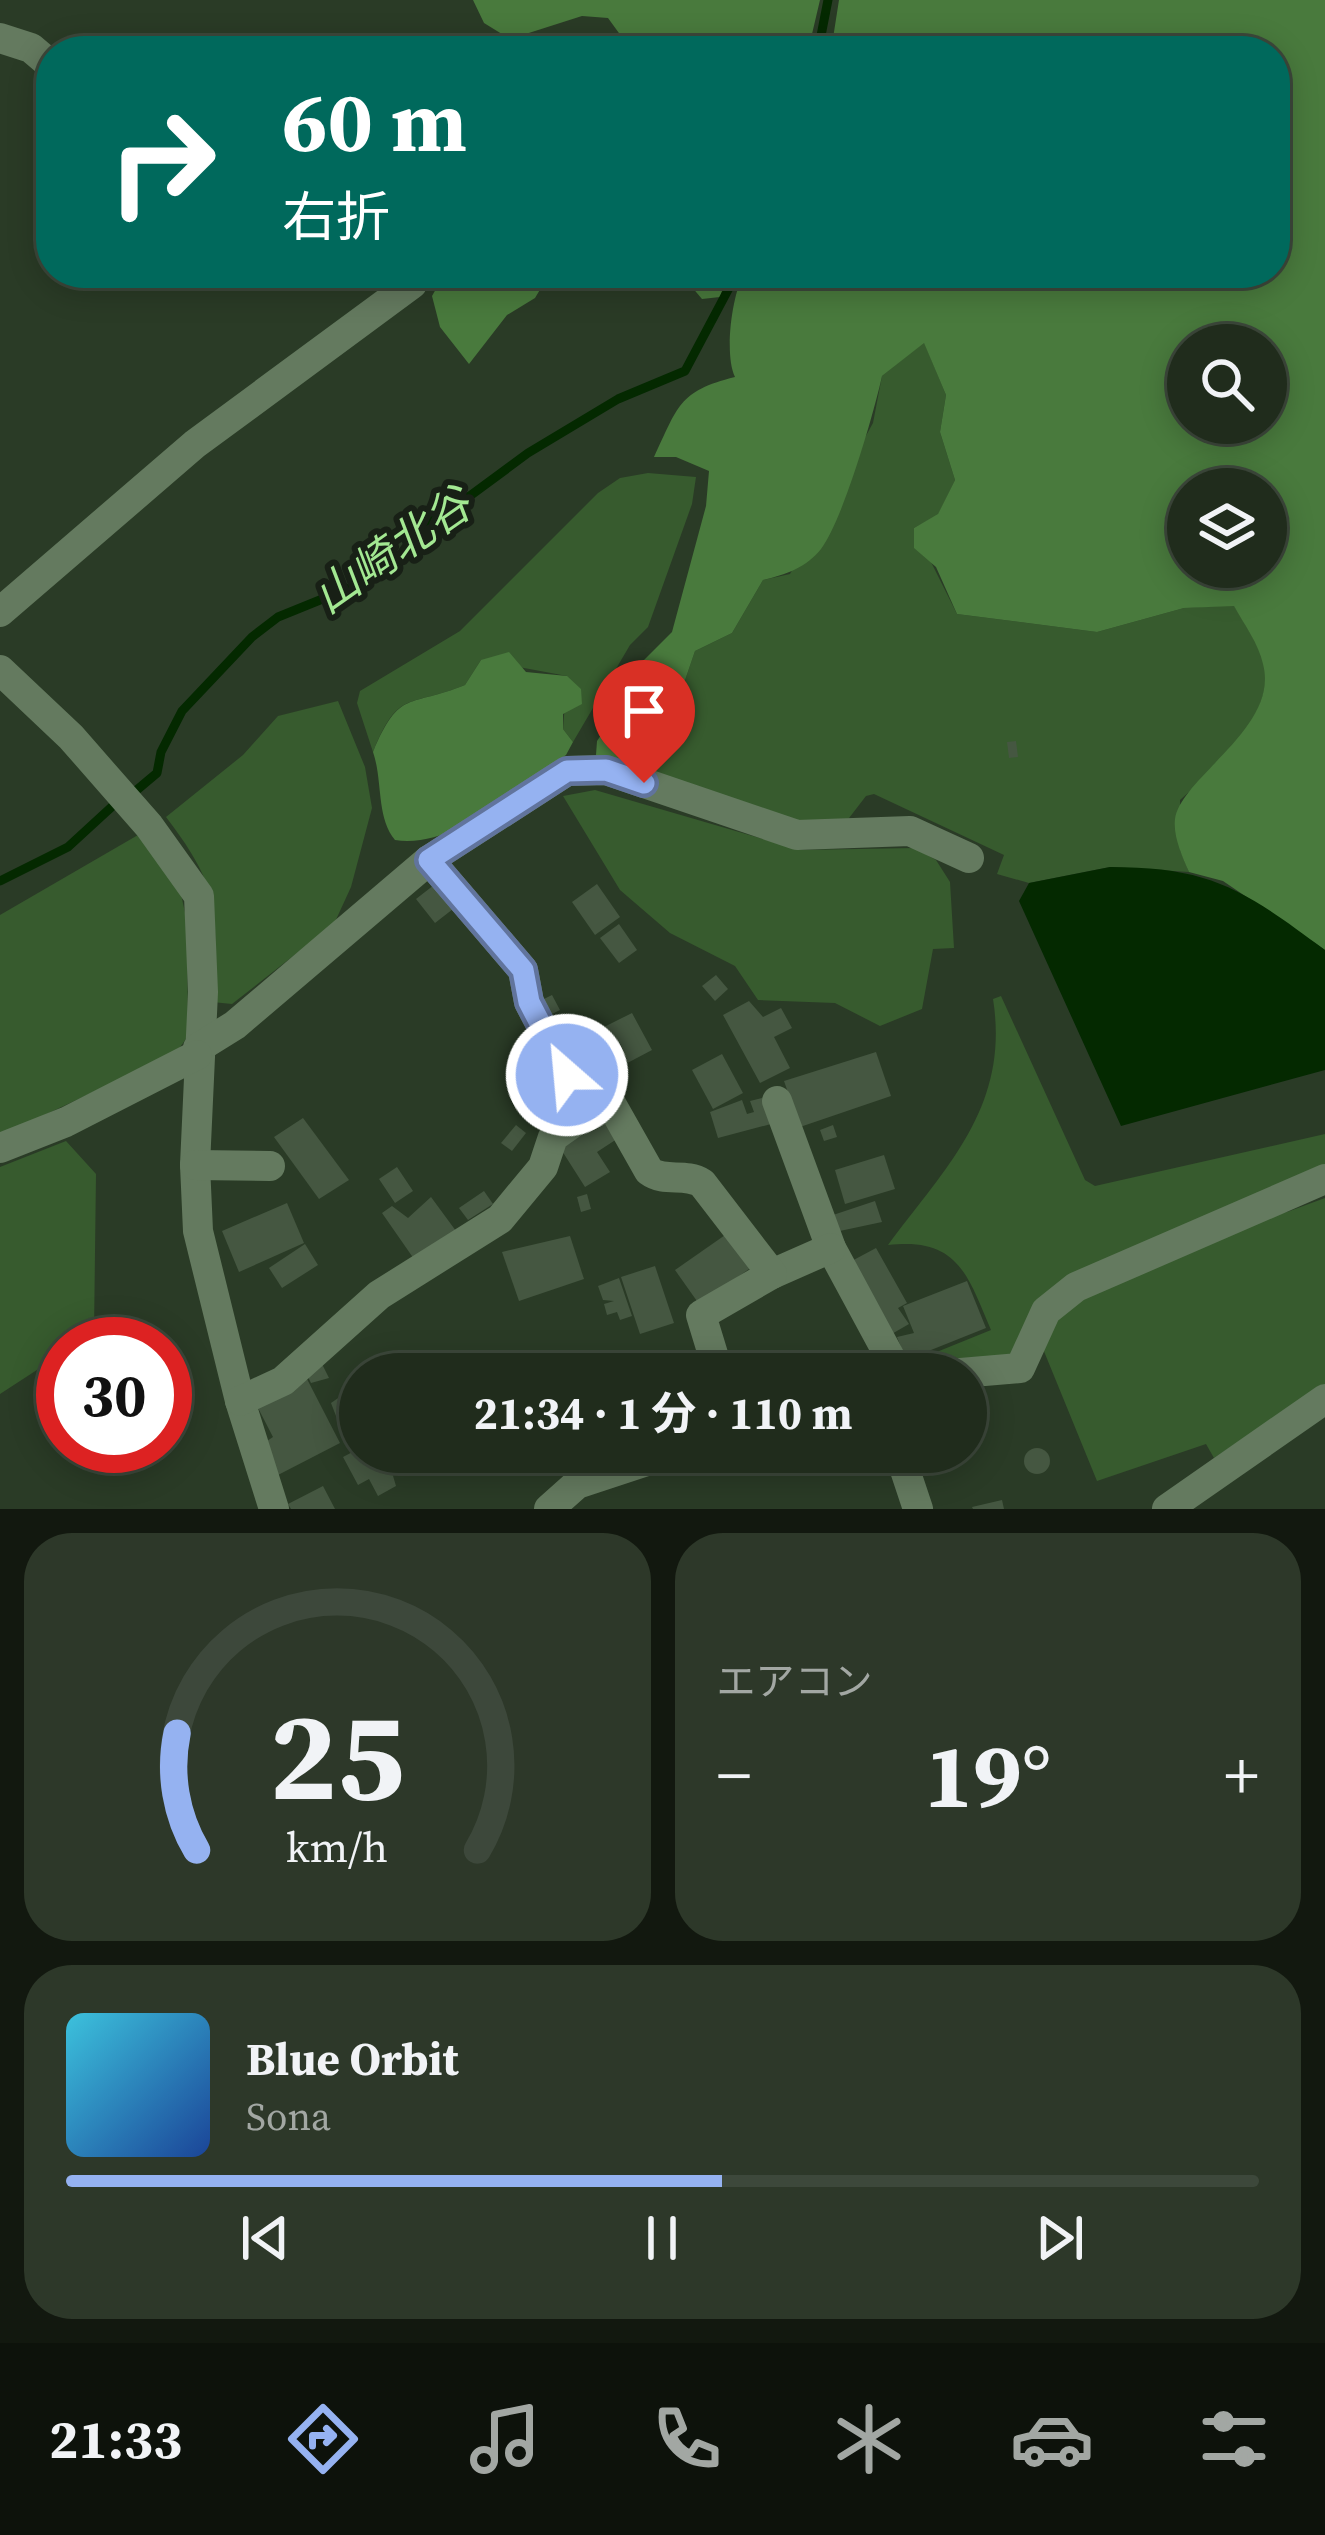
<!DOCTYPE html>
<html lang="ja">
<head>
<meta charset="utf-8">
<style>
	body { margin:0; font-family:"Source Serif 4","Noto Sans JP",serif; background:#2d3829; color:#f1f3f6; height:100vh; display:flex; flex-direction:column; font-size:45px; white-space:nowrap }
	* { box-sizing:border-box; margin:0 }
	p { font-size:39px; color:#a2a7a3 }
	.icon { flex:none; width:66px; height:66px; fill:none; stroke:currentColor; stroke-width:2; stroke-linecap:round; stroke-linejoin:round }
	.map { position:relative; height:1509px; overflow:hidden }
	.panel { display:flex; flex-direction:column; gap:24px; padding:24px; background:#12180f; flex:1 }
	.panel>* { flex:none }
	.banner { position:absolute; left:36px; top:36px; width:1254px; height:252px; border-radius:48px; box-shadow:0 6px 30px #0003,0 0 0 3px #3d483b; background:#00695c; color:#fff; overflow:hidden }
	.fabs { position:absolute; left:1167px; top:324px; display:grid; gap:24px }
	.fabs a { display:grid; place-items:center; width:120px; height:120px; border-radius:50%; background:#202c1c; box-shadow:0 6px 30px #0003,0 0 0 3px #3d483b; font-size:60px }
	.speed { position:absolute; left:36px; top:1317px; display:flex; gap:24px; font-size:60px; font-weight:700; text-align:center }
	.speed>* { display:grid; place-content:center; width:156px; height:156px; border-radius:50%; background:#202c1c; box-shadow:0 6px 30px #0003,0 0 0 3px #3d483b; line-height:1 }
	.speed .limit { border:18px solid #d22; background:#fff; color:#111 }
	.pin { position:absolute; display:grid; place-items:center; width:102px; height:102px; color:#fff; margin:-123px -51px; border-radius:50% 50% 50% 0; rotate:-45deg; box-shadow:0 0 12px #0007 }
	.pin .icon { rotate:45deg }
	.me { position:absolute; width:132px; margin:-66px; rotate:333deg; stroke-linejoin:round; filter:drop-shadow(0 0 9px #0008) }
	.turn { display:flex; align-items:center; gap:42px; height:252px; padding:0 48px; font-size:54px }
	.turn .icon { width:156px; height:156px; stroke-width:2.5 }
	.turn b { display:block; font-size:84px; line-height:102px }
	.big { font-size:90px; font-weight:700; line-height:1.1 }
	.panel .widget { flex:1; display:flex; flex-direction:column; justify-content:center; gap:18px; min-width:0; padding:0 42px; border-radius:48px; background:#2d3829 }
	.panel .dial { align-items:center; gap:0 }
	.dial svg { height:312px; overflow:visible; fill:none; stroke:#3d483b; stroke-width:7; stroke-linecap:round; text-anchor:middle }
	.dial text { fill:#f1f3f6; stroke:none }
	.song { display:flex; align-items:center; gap:36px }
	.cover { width:144px; height:144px; border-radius:18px; background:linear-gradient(135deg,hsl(190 70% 55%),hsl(220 70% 35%)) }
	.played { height:12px; border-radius:6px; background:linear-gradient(90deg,#95b2f1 55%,#3d483b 55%) }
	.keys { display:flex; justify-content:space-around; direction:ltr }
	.heat { display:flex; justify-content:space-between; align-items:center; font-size:66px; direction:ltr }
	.panel .tiles { flex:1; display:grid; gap:24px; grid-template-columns:1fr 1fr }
	.widget:last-child { grid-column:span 2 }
	.trip { position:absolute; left:339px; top:1353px; width:648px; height:120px; border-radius:60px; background:#202c1c; box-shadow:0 6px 30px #0003,0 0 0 3px #3d483b; font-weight:700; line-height:120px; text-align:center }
	.tabs { display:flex; height:192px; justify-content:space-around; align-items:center; background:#0d120b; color:#a2a7a3 }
	.tabs .icon { width:84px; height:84px }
	.tabs .selected { color:#95b2f1 }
	.tabs b { font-size:54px; color:#f1f3f6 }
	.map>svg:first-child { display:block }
</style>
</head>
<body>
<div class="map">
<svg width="1325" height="1509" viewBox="0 0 1325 1509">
	<rect width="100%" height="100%" fill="#2a3b26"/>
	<g fill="#375b2e">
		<path d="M924,342L946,395L940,432L955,480L938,515L914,528L957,614L1097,632L1184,608L1234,605C1243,623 1261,647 1265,666C1273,717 1214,770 1180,800V850L1189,872L1110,867L1029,883L997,874L1004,855L874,794L866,796L846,822L804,823L607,761L682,689L695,651L732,633L763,580L790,574L873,423L882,376Z"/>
		<path d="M648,473L696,477L692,504L648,627L630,645L573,742L563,729L567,676L481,660L465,685C409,708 399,688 373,752L357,703L360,691L460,631L598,493L620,478Z"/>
		<path d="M338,701L365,767L372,808L351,887L334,924L232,1004L212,1002C218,914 222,890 166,817L243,755L278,716Z"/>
		<path d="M595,790L801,850L915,848L936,860L950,882L954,948L933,949L922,1009L880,1026L835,1003L758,1000L735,966L670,933L620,890L563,796Z"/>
		<path d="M138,835L181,894L187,922L188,1036L176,1053L0,1136V915Z"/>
		<path d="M1001,996L1085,1180L1095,1186L1325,1134V1173L1072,1280L1015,1362L910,1371L907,1364L991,1330C967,1273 957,1237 888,1245C947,1166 1010,1106 993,999Z"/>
		<path d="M66,1141L96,1174L94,1332L76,1344H63V1353L0,1394V1167Z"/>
		<path d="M1325,1198V1384L1214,1458L1206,1444L1097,1481L1041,1344L1054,1316L1081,1294L1258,1214L1287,1212Z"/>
	</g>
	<g fill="#497a3d" fill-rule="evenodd">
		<path d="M473,0H820L808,51H632L608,18L582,16L510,39L484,23Z"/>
		<path d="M839,0H1325V950L1223,881L1189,872C1182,856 1173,836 1175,819C1181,777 1280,728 1263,664C1259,644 1243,623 1234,606L1184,608L1097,632L957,614L936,567L914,548V528L938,514L955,480L940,432L946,395L924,343L882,376C874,413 843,520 821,549C807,567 785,575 763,580L732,633L695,651L682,689L625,759L607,761L596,755L597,741L640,678L643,661L672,632L706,506L709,471L676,457H654C678,407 678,391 735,377C724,354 732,295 744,273H1275V51H831ZM1188,345H1266V423H1188ZM1188,489H1266V567H1188Z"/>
		<path d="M445,273H541L544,283L535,298L507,315L469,364L440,327L432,296Z"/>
		<path d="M680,273H728L720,297L702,299Z"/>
		<path d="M509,652L526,672L567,676L581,689L582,704L563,714V729L573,742L566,755C517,788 456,849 395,840C376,817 383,781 373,752C400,688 409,708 465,685L481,660Z"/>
	</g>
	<path fill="#042900" d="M1110,867C1213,867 1245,891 1325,950V1070L1121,1126L1019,901L1029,883Z"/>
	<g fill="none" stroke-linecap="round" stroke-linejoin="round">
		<g stroke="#042900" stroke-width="9">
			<path d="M818,51L828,0"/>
			<path d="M132,794L157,773L161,752L182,711L252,637L278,617L352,587L389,542L444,515L528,453L618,399L685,371L737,273"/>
			<path d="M0,881L68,847L117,802"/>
		</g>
	</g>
	<g fill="#455741">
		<path d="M1016,741L1018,757L1009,758L1007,742Z"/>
		<path d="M597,884L620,917L595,935L572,902Z"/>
		<path d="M434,885L453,909L435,923L416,899Z"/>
		<path d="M619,924L637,950L619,963L600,938Z"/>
		<path d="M716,975L728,989L715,1001L702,986Z"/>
		<path d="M552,995L560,1010L548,1016L540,1001Z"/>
		<path d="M749,1001L763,1017L781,1008L792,1028L774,1037L790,1068L760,1083L723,1015Z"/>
		<path d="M574,1013L586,1036L632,1013L652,1050L582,1087L550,1025Z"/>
		<path d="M876,1052L891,1096L800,1127L784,1081Z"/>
		<path d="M722,1054L743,1093L713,1109L692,1070Z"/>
		<path d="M546,1060L568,1103L529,1123L507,1080Z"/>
		<path d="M762,1098L771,1124L718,1138L710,1112L742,1100L747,1114L754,1112L750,1101Z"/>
		<path d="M607,1111L623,1135L597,1152L610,1172L585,1187L557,1143Z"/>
		<path d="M303,1118L349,1180L319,1199L274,1137Z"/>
		<path d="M516,1125L526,1133L512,1151L501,1143Z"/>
		<path d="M833,1125L837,1137L824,1141L820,1130Z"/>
		<path d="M884,1155L895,1189L845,1204L835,1170Z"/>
		<path d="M397,1167L413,1191L395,1203L379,1179Z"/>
		<path d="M484,1191L493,1204L468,1220L459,1208Z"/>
		<path d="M587,1194L591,1209L581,1212L577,1197Z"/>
		<path d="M431,1197L456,1231L414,1259L382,1213L392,1206L408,1218Z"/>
		<path d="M875,1201L882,1222L835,1232L830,1216Z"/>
		<path d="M287,1203L304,1243L239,1272L222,1231Z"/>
		<path d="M728,1233L752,1267L699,1304L675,1270Z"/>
		<path d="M570,1236L584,1279L519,1301L502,1252Z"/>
		<path d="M305,1244L318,1265L282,1288L269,1268Z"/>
		<path d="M876,1248L907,1303L898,1308L909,1324L890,1335L848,1263Z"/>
		<path d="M655,1266L674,1323L640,1334L621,1277Z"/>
		<path d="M619,1278L632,1316L620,1320L617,1312L607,1315L604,1304L614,1301L603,1300L598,1286Z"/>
		<path d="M967,1281L986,1328L906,1360L897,1337L914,1333L903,1306Z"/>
		<path d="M322,1364L329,1378L311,1383L307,1375Z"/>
		<path d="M307,1379L340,1443L278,1475L267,1441L273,1437L257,1406Z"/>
		<path d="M357,1385L360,1435L346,1442L331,1403Z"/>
		<circle cx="1037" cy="1461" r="13"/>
		<path d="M360,1448L386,1452L396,1486L378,1496L369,1479L358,1485L343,1457Z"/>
		<path d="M323,1486L335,1509H291L288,1504Z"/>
		<path d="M1002,1500L1004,1509H973L972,1507Z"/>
	</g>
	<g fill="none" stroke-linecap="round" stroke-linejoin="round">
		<g stroke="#647a5f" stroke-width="30">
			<path d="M0,38L31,48L51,65"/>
			<path d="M0,612L195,444L412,284L404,273"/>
			<path d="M0,670L71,737L149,826L199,896L203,992L195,1165L198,1231L240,1401L274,1509"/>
			<path d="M429,860L523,970L529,1002L586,1112"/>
			<path d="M198,1048L235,1025L429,860L567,771L606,770L797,835L910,831L969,858"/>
			<path d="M777,1101L831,1248L899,1374"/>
			<path d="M0,1148L66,1122L197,1055"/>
			<path d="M195,1165L270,1166"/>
			<path d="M772,1274L831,1248"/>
			<path d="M949,1374L1020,1368L1046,1311L1076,1287L1325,1179"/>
			<path d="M240,1401L283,1381L379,1295L500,1219L543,1167L553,1137L601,1103L610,1102L649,1171C665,1183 685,1172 702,1183L772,1274L701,1315L719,1374"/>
			<path d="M899,1452L918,1509"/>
			<path d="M549,1509L577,1484L674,1452"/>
			<path d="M1167,1509L1325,1399"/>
		</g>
	</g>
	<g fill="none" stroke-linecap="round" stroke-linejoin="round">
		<g stroke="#61749d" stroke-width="30">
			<path id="route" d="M567,1075L529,1002L523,970L429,860L567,771L606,770L644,783"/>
		</g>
		<use href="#route" stroke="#95b2f1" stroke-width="21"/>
	</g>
	<g text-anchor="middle" stroke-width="12" stroke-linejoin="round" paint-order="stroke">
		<g font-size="45" font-style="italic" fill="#a3e892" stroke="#182016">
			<text transform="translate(392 550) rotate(-35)" y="16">山崎北谷</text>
		</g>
	</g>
</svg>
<div class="fabs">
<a><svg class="icon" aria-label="search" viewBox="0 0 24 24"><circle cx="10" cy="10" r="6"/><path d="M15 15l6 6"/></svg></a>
<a><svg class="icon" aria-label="layers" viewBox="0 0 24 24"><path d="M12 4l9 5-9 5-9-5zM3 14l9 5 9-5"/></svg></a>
</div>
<div class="speed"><div class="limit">30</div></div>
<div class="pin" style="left:644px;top:783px;background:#d93025"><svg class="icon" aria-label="arrive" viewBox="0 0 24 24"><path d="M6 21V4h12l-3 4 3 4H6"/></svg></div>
<svg class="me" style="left:567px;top:1075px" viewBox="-20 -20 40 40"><circle r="17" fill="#95b2f1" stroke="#fff" stroke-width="3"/><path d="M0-11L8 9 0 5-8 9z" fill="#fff"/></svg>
<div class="trip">21:34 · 1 分 · 110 m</div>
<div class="banner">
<div class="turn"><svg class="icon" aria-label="right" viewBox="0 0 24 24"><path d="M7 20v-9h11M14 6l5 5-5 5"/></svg><div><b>60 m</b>右折</div></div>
</div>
</div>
<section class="panel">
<div class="tiles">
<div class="widget dial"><svg viewBox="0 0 100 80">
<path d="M14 69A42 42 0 1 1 86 69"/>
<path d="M14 69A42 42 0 0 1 9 39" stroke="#95b2f1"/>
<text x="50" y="56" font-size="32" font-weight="700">25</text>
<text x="50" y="72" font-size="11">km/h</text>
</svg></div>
<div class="widget"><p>エアコン</p>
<div class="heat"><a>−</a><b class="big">19°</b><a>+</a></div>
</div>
<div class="widget">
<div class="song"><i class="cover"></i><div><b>Blue Orbit</b><p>Sona</p></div></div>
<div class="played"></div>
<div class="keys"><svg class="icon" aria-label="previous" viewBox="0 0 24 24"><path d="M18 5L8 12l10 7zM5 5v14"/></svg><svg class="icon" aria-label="pause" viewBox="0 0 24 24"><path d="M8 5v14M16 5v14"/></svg><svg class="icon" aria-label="next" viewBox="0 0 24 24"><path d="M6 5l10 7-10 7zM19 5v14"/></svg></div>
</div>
</div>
</section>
<nav class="tabs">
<b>21:33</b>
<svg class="icon selected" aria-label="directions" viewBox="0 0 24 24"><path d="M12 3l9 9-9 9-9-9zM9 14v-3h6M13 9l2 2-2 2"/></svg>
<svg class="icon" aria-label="music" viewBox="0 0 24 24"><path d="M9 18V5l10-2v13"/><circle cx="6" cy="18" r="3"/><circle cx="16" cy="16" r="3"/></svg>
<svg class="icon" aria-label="phone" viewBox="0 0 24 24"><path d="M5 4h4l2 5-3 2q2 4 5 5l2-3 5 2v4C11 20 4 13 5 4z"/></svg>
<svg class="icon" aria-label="climate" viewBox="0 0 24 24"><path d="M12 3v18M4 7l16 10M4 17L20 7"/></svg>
<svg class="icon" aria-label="car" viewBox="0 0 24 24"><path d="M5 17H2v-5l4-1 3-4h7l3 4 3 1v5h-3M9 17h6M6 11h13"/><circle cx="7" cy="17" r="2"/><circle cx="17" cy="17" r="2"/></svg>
<svg class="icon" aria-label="filters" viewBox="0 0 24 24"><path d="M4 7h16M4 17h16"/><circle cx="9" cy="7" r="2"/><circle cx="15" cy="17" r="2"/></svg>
</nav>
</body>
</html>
